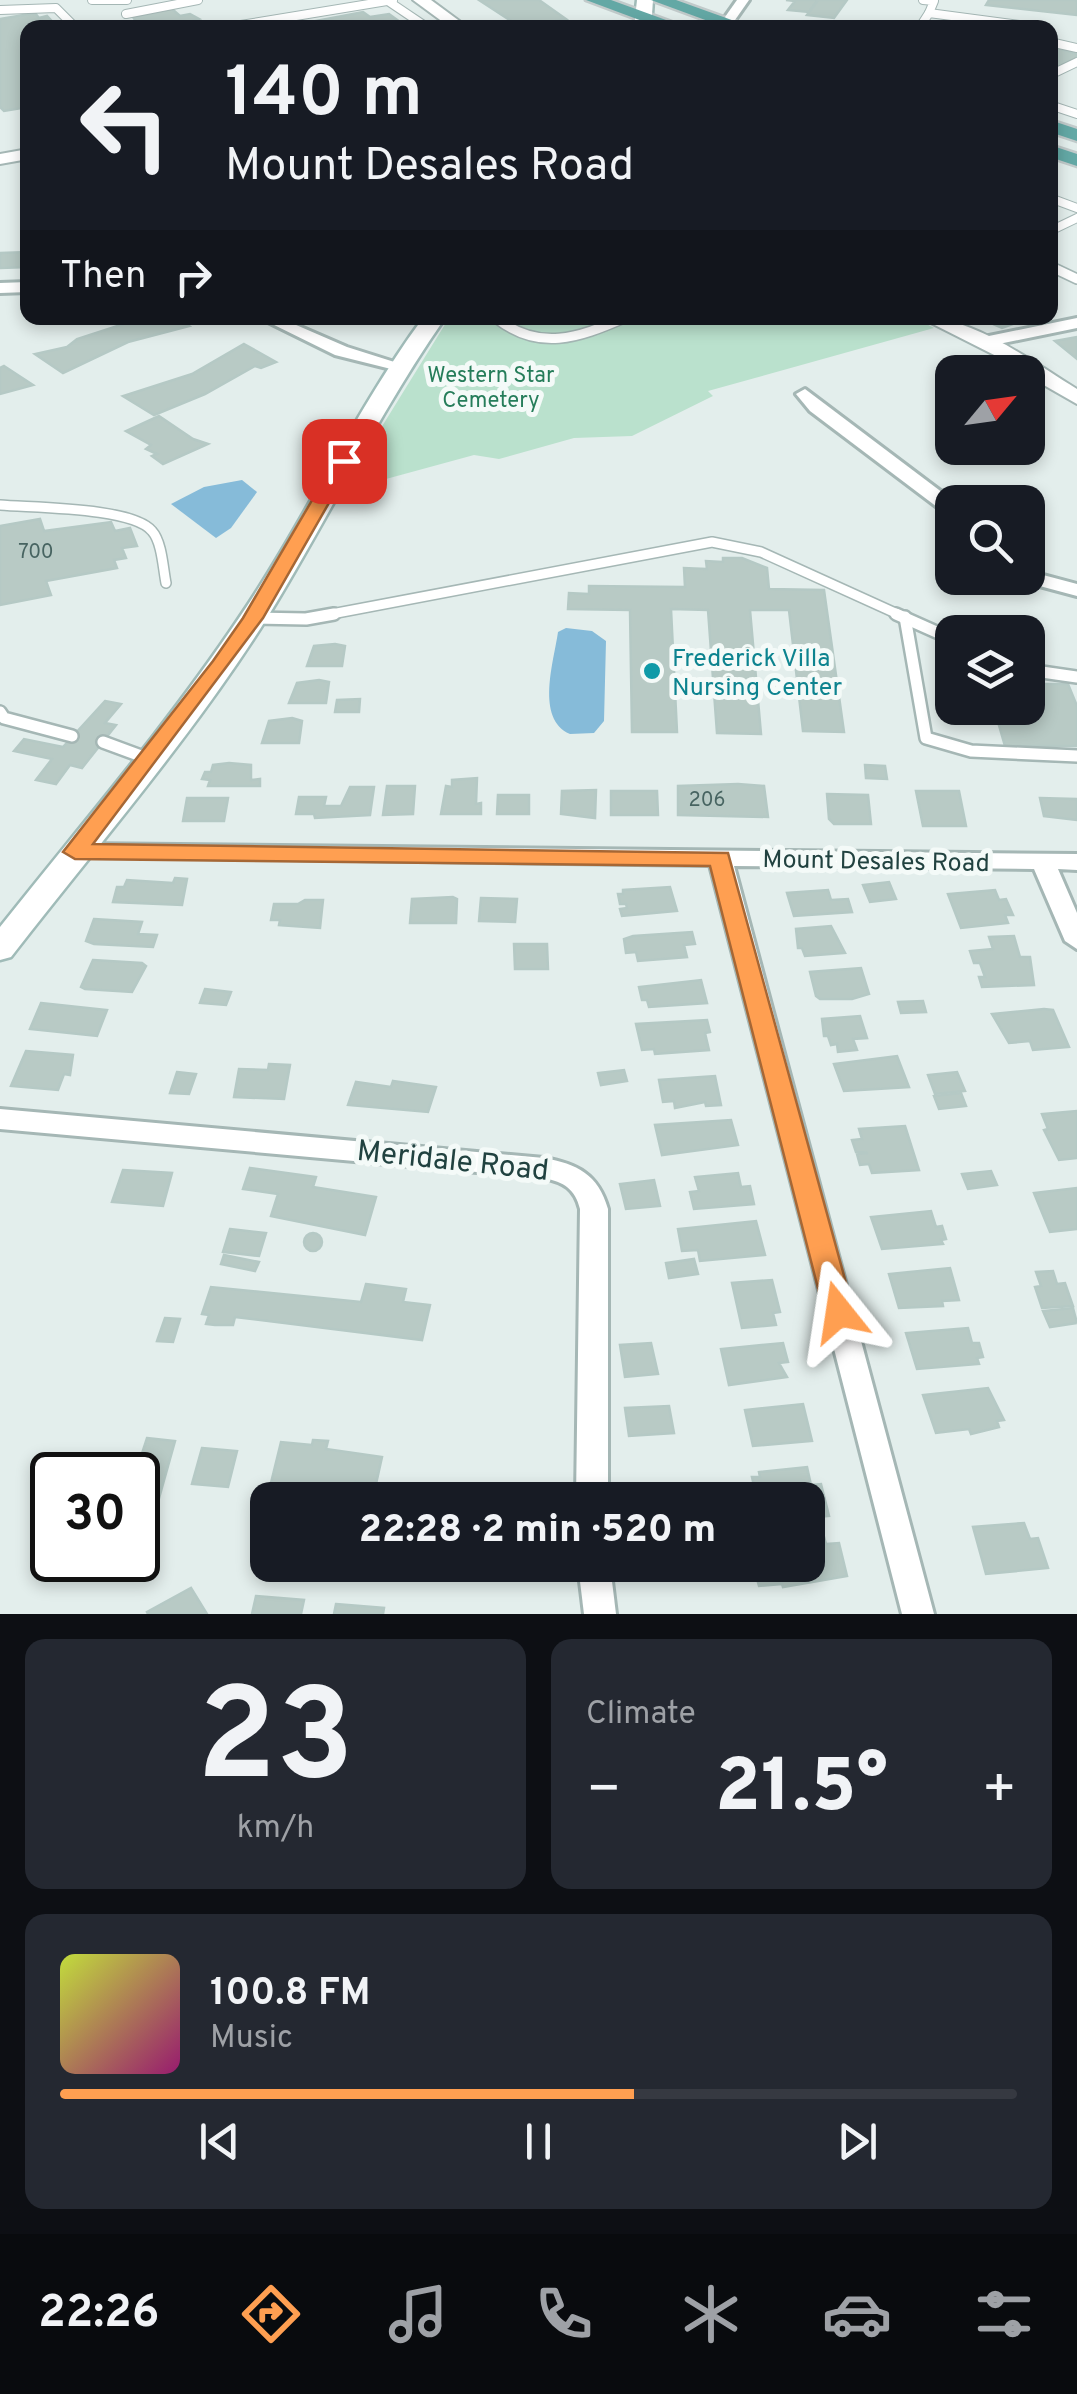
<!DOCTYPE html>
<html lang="en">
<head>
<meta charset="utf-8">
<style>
	body { margin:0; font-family:Overpass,sans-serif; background:#242831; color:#f1f3f6; height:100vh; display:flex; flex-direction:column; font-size:38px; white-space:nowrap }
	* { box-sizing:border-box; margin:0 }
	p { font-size:32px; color:#9ea1a6 }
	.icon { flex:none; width:55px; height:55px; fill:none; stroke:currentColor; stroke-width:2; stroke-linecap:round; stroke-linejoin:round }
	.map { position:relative; height:1614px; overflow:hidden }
	.drawer { display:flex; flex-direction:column; gap:25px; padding:25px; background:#0d0f14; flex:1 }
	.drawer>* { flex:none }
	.top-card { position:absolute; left:20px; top:20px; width:1038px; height:305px; border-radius:20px; box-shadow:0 5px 15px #0003; background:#171b24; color:#f1f3f6; overflow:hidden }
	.needle { width:65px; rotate:61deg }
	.tools { position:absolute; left:935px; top:355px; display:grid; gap:20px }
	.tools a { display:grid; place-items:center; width:110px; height:110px; border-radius:20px; background:#171b24; box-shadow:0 5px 15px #0003; font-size:50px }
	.speed { position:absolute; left:30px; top:1452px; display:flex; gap:20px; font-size:50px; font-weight:700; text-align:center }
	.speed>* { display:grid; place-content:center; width:130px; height:130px; border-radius:50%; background:#171b24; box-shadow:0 5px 15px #0003; line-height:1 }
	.speed .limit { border:5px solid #111; border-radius:15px; background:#fff; color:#111 }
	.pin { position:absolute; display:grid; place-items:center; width:85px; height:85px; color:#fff; margin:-42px; border-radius:20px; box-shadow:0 5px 15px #0006 }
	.me { position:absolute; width:110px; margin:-55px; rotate:345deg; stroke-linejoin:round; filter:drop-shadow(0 0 8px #0008) }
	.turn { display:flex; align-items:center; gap:35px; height:210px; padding:0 40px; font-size:45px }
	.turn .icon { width:130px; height:130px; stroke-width:2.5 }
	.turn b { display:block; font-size:70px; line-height:85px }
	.then { display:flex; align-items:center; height:95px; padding:0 40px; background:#0003; gap:20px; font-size:38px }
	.big { font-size:75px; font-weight:800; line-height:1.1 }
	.drawer .widget { flex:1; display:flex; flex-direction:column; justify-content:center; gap:15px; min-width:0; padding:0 35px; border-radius:20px; background:#242831 }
	.drawer .dial { align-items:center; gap:0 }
	.dial b { font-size:130px; line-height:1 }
	.song { display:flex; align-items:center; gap:30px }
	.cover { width:120px; height:120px; border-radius:15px; background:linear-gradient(135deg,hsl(70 70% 55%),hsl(320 70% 35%)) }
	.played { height:10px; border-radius:5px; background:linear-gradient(90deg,#ff9f51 60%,#363941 60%) }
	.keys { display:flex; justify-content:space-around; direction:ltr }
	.heat { display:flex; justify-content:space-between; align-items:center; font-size:55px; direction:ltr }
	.drawer .tiles { flex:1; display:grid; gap:25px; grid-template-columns:1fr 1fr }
	.widget:last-child { grid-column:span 2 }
	.trip { position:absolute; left:250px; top:1482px; width:575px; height:100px; border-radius:20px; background:#171b24; box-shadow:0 5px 15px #0003; font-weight:800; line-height:100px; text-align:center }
	.menu { display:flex; height:160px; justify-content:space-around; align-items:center; background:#090b0e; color:#9ea1a6 }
	.menu .icon { width:70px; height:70px }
	.menu .on { color:#ff9f51 }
	.menu b { font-size:45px; color:#f1f3f6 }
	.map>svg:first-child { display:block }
</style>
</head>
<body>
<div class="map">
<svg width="1077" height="1614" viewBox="0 0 1077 1614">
	<rect width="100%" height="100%" fill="#e3eeec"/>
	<path fill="#bae1cd" d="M449,318H915L934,328L708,391L713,396L632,436L574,438L499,459L474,455L342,491Z"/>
	<g fill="#86bbd9">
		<path d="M242,480L257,492L231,528L216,538L171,504L204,487Z"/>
		<path d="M566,628L592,631L606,641L604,721L594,733L570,734C535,719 554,661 558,632Z"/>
	</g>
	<g fill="#b8cac5" stroke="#b5c9c5" stroke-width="2.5">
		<path d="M479,0H539L566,19L522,28Z"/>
		<path d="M786,0H818L809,12L788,10L795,1Z"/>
		<path d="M818,0H847L834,18L807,15Z"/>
		<path d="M989,0H1077V12L1076,15L986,5Z"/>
		<path d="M172,9L180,16L190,14L199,19L170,28H141L133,17Z"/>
		<path d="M363,12L370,17L389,14L407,27L279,28Z"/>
		<path d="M35,13L39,18L47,16L58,28H28V107L4,111L0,107V19Z"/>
		<path d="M1054,47L1077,54V59L1050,71V49Z"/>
		<path d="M28,252V267L0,268V253Z"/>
		<path d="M142,318H175L189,326L128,342L63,373L35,354L67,347L77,339Z"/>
		<path d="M995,318H1029L1002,328L986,321Z"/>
		<path d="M1077,337V359L1055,341Z"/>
		<path d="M244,344L276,362L261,368L255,366L205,394L154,415L123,396L192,374Z"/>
		<path d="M4,366L33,385L0,394V368Z"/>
		<path d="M159,416L193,439L208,444L163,464L152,456L157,454L146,449L151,445L126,431Z"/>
		<path d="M40,519L44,531L111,522L115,531L130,528L137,546L122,548L126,558L114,560L117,568L46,581L51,595L0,605V526Z"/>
		<path d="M723,558H742L767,568L769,589L824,590L844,732L803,731L789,610H750L761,734L717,733L708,610L671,609L677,732H632L630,610L568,609L569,593L589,594V586L685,587L684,568L707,569L706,561L723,562Z"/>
		<path d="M335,644L345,646L342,666H307L314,646Z"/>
		<path d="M319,680L329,682L326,703H289L297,683Z"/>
		<path d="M1028,684H1068L1077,706V746H1005L994,708H1028Z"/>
		<path d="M360,699L359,712H335L337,700Z"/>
		<path d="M105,701L121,704L105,723L116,725L82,768L70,765L56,784L36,780L52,759L14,751L24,739L63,747Z"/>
		<path d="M292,718L302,721L299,743H262L269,721Z"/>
		<path d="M229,763L251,765V780L260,779V786H208L210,780L202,779L205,772H211L213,765Z"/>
		<path d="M865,765L885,766L887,779L866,778Z"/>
		<path d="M477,778L476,804L481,803V814H441L446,786L452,787V780Z"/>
		<path d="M738,784L764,786L768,817L678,815V786Z"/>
		<path d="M387,786H415L413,814L383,815Z"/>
		<path d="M350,787H374L370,815L315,818L314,814H296L299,797H326L324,806H341Z"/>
		<path d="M596,790L595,818L561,814L562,791Z"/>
		<path d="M611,791H657L658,815H611Z"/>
		<path d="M916,791H959L966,826H923Z"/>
		<path d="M827,794L868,795L871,824H834L829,819Z"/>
		<path d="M498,795H529V814H497Z"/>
		<path d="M187,798H228L224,821H183Z"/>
		<path d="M1040,798L1077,799V820L1044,816Z"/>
		<path d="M175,878L187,879L182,905L113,902L117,887H124L127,880L173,883Z"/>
		<path d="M889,882L896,899L870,902L863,885Z"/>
		<path d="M670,887L677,911L622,916L620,909L627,908L626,904H620L618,894H623V890Z"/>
		<path d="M828,890L831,900L848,899L852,912L794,916L787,893Z"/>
		<path d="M995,890L999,900L1006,899L1013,915H1005L1008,923L961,928L948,894Z"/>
		<path d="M453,897L457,899L456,923H410L412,899Z"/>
		<path d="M481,898L517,899L515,922L479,921Z"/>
		<path d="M305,900H323L320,928L279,925L280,920H271L274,904H298Z"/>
		<path d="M94,919L142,922L138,934L157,935L153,947L94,944L86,941Z"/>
		<path d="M831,926L845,953L805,956L802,948H798L796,929Z"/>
		<path d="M692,932L695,944L684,945L687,957L638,961L636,952L626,953L624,939L633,936Z"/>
		<path d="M1014,936L1020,957H1030L1034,985L982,987L979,977H985L980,963H974L970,951L993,949L989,937Z"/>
		<path d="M514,944H547L548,969H515Z"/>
		<path d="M93,960L142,963L146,966L132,992L85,989L81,987Z"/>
		<path d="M861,968L869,994L852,999H820L816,996L810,972Z"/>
		<path d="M701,980L707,1003L649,1007L647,1000H642L639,987Z"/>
		<path d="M205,989L231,992L226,1005L200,1003Z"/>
		<path d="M923,1001L926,1012L901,1013L898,1002Z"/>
		<path d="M41,1003L107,1010L97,1036L30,1029Z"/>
		<path d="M1044,1009L1053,1010L1069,1047L1033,1050L1030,1041L1009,1043L992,1014Z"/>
		<path d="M860,1016L867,1038L853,1039L857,1050L838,1052L837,1044L831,1045L828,1036H824L822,1019Z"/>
		<path d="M707,1020L710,1032L705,1033L709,1050L655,1054L654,1049L642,1050L636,1024Z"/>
		<path d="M26,1051L73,1055L70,1075L64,1074L58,1090L11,1086Z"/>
		<path d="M897,1056L909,1087L844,1091L834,1064Z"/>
		<path d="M269,1064L290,1065L284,1099L234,1097L239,1069L268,1070Z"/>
		<path d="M624,1070L627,1081L601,1085L598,1073Z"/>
		<path d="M177,1072L196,1074L189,1094L170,1093Z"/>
		<path d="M957,1072L965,1091L935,1094L928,1075Z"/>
		<path d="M715,1076L721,1105L706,1106L705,1102L675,1108L674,1101L663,1102L659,1080Z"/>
		<path d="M393,1081L436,1087L428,1112L348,1105L356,1082L391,1087Z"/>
		<path d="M961,1093L966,1106L939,1109L934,1096Z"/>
		<path d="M1077,1111V1158L1059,1160L1044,1130L1048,1129L1042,1114Z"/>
		<path d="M731,1120L738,1145L662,1155L655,1125Z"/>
		<path d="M905,1126L919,1170L872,1173L869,1164L860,1165L857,1154L868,1153L856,1152L852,1140L862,1139L859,1129Z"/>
		<path d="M250,1168L316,1177L313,1187L376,1197L365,1235L271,1216L278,1194L243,1189Z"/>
		<path d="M123,1170L172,1173L163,1206L112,1202Z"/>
		<path d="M991,1171L997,1185L968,1189L962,1174Z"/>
		<path d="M738,1173L741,1187L750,1186L754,1204L694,1209L690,1192L699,1191L695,1177Z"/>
		<path d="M654,1180L660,1206L626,1209L620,1184Z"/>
		<path d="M1077,1188V1229L1050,1232L1034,1193Z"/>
		<path d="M931,1211L936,1227L942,1226L946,1239L941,1240L943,1244L882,1249L871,1217Z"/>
		<path d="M756,1221L765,1255L700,1261L698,1250L682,1251L678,1229Z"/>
		<path d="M230,1229L266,1233L259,1256L223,1252Z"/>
		<circle cx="313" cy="1242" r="9"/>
		<path d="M224,1255L259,1262L255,1271L221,1264Z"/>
		<path d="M694,1259L698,1274L669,1278L666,1263Z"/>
		<path d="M950,1268L959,1300L942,1301L943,1306L899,1308L889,1274Z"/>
		<path d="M1053,1271L1057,1284L1065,1283L1073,1306L1042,1308L1035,1287L1041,1286L1036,1272Z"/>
		<path d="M772,1280L780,1312L773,1313L776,1325L742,1328L732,1283Z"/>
		<path d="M366,1284L406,1289L403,1302L430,1305L422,1340L235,1317L233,1325H215L206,1324L209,1315L202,1314L211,1287L361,1302Z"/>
		<path d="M1073,1308L1077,1323L1050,1327L1043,1311Z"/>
		<path d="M165,1318L180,1319L173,1342L157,1341Z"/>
		<path d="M968,1328L972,1343H979L983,1357L977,1358L979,1364L917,1369L906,1333Z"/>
		<path d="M651,1343L658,1374L625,1377L620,1345Z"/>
		<path d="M783,1343L788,1362L779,1363L787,1377L729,1385L721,1349Z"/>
		<path d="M988,1388L1004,1420L997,1421L999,1427L971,1434L969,1429L936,1433L923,1395Z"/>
		<path d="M803,1404L812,1441L753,1446L745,1410Z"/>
		<path d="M669,1406L674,1433L629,1436L625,1408Z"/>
		<path d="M147,1438L175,1441L147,1541L138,1540L135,1475Z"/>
		<path d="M313,1440L328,1441L326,1449L382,1457L376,1484L355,1482L351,1500H280L283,1489L270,1487L281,1442L312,1445Z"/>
		<path d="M202,1448L237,1451L228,1487L192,1484Z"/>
		<path d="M807,1467L811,1485L821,1484L829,1516L808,1518V1500H764L762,1489L755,1490L752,1477H760L759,1472Z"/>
		<path d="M1024,1523L1030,1539L1038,1538L1048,1568L986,1574L973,1527Z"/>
		<path d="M823,1533L826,1544L839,1543L847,1576L783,1587L782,1584L759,1586L757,1579L747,1580L744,1565H808V1534Z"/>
		<path d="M628,1565H678L679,1572L630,1575Z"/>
		<path d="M191,1588L207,1614H148L147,1612Z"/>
		<path d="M256,1596L304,1600L301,1614H252Z"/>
		<path d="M336,1604L384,1608L383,1614H334Z"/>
	</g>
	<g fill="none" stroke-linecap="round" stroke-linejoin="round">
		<g stroke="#a5b7b5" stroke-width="10">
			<g id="service-far2">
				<path d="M92,0H127"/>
				<path d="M923,0L934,1L929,13"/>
				<path d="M388,1L428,28"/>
				<path d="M0,10L56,8L76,28"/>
				<path d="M126,14L198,0"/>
				<path d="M241,25L393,0"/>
				<path d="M920,27L929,13L1043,28"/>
				<path d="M805,28H815"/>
				<path d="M1050,42L1077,48"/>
				<path d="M1050,75L1077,62"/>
				<path d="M1050,105L1077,114"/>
				<path d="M1050,198L1077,208"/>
				<path d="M1050,231L1077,218"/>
				<path d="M1050,266L1062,272"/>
			</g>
		</g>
		<g stroke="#a5b7b5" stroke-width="12">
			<g id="service-far1">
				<path d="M1056,269L1077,279"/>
				<path d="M496,318C539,352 578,338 624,318"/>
				<path d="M0,505C33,508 132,507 152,531C162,542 163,568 166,583"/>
				<path d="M321,616L712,542L761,552L902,616"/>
			</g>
		</g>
		<g stroke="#a5b7b5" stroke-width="16">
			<g id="service">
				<path d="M896,614L952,639"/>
				<path d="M905,617L926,738L971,751L1077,756"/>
				<path d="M253,618L306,619L334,614"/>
				<path d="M1028,670L1077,677"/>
				<path d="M0,712L4,718L72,736"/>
				<path d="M103,742L149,759"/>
			</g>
		</g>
		<g stroke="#a5b7b5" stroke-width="6">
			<g id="minor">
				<path d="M737,0H749L735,20H727L725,17Z"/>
				<path d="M28,282V292L0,293V283Z"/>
				<path d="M260,318H280L347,347L407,366L399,371L335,355Z"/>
				<path d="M1077,318V328L984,347L976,342L984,337Z"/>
				<path d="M805,389L955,502L952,515L945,513L810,411L796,394Z"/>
				<path d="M1028,571L1077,584V596L1021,581L1019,578H1028Z"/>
				<path d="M75,844L1077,854V870L1058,869L1077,913V949L1065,941L1034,869L734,866L934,1614H902L710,865L67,856L63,851Z"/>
				<path d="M0,1109L544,1158C577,1164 598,1174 608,1209V1500H576L580,1209C575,1189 564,1182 544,1178L0,1129Z"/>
				<path d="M578,1565H610L616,1614H584Z"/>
			</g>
		</g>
		<g stroke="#a5b7b5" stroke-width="4">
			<g id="tertiary">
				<path d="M413,0H431L469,28H451Z"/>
				<path d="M28,149V159L0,164V154Z"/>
				<path d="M921,318C970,315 1035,363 1077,389V404L1028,376V372Z"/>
			</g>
		</g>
		<g stroke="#a0bbb8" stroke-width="5">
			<g id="secondary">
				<path d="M637,0H653L651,28H634Z"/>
				<path d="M423,318H445C378,414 328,519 267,618C192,737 97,846 11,957L0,960V927C80,826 165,728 237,621C304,523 353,413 423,318Z"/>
			</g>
		</g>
		<g stroke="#c1caca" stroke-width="5">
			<g id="primary">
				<path d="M586,0H611L688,28H661Z"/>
				<path d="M651,0H676L754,28H727Z"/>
				<path d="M1050,120L1077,129V141L1050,132Z"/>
				<path d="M1050,145L1077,154V166L1050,157Z"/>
			</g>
		</g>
		<use href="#service-far2" stroke="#fff" stroke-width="8"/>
		<use href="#service-far1" stroke="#fff" stroke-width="9"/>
		<use href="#service" stroke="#fff" stroke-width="11"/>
		<use href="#minor" fill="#fff" fill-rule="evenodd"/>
		<use href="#tertiary" fill="#fff" fill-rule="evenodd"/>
		<use href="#secondary" fill="#fff" fill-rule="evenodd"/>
		<use href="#primary" fill="#63a8a5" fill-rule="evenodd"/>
	</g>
	<path fill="#ff9f51" stroke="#a66735" stroke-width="2.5" d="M344,455L353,461L263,618L93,844L728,853L854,1312L849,1320L839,1324L829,1320L824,1312L710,866L75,859L63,852L213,661L243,618L335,461Z"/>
	<circle fill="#0f9aa8" stroke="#f4faf8" stroke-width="4" cx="652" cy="671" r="10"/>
	<g text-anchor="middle" stroke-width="10" stroke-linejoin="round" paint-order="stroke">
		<g font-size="20" fill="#476461">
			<text x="36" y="558">700</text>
			<text x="707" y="806">206</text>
		</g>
		<g font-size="22" fill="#267d5a" stroke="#f4faf8">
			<text x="491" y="382">Western Star<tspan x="491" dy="25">Cemetery</tspan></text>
		</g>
		<g font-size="25" fill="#0d838f" stroke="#f4faf8" text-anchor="start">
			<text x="672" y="666">Frederick Villa<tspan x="672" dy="29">Nursing Center</tspan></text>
		</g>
		<g font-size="25" fill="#214240" stroke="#f4faf8">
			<text transform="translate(876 860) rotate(1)" y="9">Mount Desales Road</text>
		</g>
		<g font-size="30" fill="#214240" stroke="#f4faf8">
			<text transform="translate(453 1160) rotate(6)" y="10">Meridale Road</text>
		</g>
	</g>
</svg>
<div class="tools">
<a><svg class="needle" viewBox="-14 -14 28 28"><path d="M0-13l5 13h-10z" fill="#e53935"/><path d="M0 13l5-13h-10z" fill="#9ea1a6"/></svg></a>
<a><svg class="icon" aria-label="search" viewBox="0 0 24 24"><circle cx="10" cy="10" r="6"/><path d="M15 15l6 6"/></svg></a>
<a><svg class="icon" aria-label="layers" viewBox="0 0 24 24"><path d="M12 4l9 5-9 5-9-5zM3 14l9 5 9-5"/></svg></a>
</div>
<div class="speed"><div class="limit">30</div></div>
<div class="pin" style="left:344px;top:461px;background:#d93025"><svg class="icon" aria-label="arrive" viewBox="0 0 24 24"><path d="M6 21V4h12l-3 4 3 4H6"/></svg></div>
<svg class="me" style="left:839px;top:1312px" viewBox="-20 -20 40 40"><path d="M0-17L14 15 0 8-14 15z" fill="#ff9f51" stroke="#fff" stroke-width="4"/></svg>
<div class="trip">22:28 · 2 min · 520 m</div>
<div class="top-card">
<div class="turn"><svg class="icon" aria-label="left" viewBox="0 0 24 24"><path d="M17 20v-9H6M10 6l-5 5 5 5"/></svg><div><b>140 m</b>Mount Desales Road</div></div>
<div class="then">Then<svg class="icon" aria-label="right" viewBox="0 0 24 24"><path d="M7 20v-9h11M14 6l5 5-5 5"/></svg></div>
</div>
</div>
<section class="drawer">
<div class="tiles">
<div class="widget dial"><b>23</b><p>km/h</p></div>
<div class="widget"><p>Climate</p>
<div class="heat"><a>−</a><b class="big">21.5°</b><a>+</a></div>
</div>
<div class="widget">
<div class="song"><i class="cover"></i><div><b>100.8 FM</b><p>Music</p></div></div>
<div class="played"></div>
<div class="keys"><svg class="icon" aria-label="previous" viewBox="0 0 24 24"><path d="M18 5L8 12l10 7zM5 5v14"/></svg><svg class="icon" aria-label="pause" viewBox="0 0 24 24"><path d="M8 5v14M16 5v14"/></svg><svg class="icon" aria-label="next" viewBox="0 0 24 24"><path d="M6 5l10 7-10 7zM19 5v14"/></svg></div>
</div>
</div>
</section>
<nav class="menu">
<b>22:26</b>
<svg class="icon on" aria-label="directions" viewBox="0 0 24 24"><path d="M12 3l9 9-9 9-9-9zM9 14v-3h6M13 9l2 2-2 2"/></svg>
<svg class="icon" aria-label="music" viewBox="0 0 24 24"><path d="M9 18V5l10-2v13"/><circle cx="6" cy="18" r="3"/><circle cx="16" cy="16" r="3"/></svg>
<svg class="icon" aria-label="phone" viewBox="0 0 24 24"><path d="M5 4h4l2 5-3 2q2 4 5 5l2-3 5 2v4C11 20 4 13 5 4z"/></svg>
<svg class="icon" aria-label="climate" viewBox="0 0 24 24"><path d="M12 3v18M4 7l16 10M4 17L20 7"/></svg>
<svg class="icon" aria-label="car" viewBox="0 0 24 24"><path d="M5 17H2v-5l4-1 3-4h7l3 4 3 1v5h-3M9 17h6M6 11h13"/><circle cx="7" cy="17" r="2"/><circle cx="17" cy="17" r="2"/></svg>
<svg class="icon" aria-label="filters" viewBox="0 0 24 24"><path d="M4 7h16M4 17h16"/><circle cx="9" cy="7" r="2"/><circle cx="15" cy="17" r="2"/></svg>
</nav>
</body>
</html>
